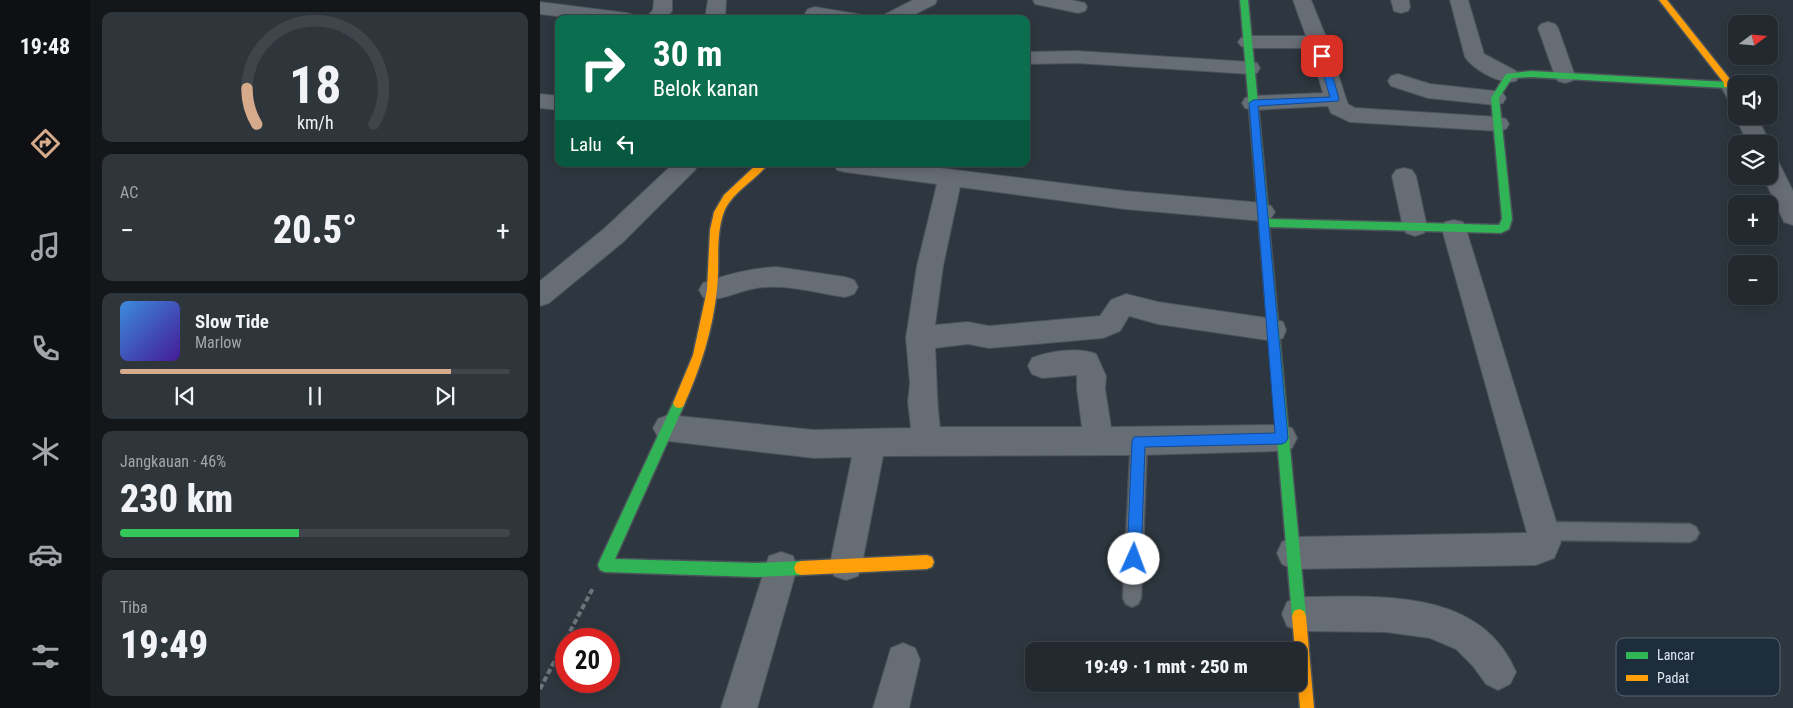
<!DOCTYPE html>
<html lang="id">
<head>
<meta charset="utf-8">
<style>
	body { margin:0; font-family:"Roboto Condensed",sans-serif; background:#2e353b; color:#f1f3f6; height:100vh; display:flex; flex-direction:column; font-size:19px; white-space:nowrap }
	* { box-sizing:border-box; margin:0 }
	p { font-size:16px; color:#a2a6aa }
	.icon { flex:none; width:28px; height:28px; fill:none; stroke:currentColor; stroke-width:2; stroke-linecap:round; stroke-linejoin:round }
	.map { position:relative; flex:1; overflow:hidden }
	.side { display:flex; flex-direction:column; gap:12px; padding:12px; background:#13171a; width:450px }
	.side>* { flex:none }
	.banner { position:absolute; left:15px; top:15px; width:475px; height:152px; border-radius:10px; box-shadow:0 2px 12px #0003,0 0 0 1px #3f454b; background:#0b6e4f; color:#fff; overflow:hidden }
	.needle { width:32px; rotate:74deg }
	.tools { position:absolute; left:1188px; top:15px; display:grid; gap:10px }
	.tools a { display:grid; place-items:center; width:50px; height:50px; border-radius:10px; background:#22292f; box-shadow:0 2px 12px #0003,0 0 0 1px #3f454b; font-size:25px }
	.speed { position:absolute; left:15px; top:628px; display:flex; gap:10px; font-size:25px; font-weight:700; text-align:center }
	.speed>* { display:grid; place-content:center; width:65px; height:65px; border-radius:50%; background:#22292f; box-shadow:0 2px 12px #0003,0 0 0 1px #3f454b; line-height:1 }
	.speed .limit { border:8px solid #d22; background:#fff; color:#111 }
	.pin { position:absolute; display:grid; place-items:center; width:42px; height:42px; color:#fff; margin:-21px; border-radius:10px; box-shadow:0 2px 8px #0006 }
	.me { position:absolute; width:55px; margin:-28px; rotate:2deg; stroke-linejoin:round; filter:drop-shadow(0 0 4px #0008) }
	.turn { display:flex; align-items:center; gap:18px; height:105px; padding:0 15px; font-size:22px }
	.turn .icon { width:65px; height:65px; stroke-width:2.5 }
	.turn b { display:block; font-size:35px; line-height:42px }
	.then { display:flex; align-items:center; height:48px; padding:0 15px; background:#0003; gap:10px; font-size:19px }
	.big { font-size:38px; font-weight:800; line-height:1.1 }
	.side .card { flex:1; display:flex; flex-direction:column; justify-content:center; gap:8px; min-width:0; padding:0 18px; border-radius:10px; background:#2e353b }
	.side .dial { align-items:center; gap:0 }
	.dial svg { height:130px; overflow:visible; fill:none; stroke:#3f454b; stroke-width:7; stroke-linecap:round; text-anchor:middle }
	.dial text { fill:#f1f3f6; stroke:none }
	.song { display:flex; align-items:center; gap:15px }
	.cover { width:60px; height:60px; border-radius:8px; background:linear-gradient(135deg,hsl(210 70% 55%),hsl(260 70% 35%)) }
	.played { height:5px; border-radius:2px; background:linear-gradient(90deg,#d6ab8b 85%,#3f454b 85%) }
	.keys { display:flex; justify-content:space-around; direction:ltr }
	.heat { display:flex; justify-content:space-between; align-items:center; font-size:28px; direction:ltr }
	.charge { height:8px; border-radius:4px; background:linear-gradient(90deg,#34c759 46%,#3f454b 0) }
	.trip { position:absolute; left:485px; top:642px; width:282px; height:50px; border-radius:10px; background:#22292f; box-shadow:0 2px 12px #0003,0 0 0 1px #3f454b; font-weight:800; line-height:50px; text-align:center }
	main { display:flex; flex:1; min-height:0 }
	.tab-bar { display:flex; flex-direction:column; width:90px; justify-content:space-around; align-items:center; background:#0e1013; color:#a2a6aa }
	.tab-bar .icon { width:35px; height:35px }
	.tab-bar .active { color:#d6ab8b }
	.tab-bar b { font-size:22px; color:#f1f3f6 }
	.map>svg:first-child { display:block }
</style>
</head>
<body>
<main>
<nav class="tab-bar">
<b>19:48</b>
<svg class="icon active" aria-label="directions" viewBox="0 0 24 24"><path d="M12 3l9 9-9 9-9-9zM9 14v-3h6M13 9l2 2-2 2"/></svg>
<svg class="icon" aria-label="music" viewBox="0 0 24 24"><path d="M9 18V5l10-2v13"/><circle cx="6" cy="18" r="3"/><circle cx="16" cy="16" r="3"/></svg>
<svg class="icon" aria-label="phone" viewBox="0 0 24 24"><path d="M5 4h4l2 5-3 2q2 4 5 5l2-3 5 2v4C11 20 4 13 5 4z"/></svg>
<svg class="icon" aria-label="climate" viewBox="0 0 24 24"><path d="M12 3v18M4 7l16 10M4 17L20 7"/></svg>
<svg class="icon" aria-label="car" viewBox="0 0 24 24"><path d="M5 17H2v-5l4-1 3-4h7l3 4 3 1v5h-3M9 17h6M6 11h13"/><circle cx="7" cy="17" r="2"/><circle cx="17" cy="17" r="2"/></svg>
<svg class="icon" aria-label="filters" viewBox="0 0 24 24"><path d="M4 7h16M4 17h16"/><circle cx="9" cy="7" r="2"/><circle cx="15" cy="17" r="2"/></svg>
</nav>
<section class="side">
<div class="card dial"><svg viewBox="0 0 100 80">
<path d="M14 69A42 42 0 1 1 86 69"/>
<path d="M14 69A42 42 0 0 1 8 47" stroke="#d6ab8b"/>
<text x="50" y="56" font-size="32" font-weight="700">18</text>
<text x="50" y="72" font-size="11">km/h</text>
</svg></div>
<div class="card"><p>AC</p>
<div class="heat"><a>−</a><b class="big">20.5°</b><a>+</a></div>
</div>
<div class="card">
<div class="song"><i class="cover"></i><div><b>Slow Tide</b><p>Marlow</p></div></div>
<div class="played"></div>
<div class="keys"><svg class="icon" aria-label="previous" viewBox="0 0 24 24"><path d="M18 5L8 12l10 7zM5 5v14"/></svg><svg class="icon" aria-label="pause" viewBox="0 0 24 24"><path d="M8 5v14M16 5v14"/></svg><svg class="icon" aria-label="next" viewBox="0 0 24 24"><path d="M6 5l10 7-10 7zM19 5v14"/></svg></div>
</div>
<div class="card"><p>Jangkauan · 46%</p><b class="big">230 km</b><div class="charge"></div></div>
<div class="card"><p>Tiba</p><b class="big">19:49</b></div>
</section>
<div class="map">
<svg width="1253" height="708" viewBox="0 0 1253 708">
	<rect width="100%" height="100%" fill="#2e373f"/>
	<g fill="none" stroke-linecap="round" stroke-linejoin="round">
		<g stroke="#4b535a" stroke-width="3">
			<g id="lane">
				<path d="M599,434L605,436L607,441L601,598L598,604L592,607L586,604L583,598L591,441L593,436Z"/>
				<path d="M1003,522L1150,524L1156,527L1159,533L1156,539L1150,542L1003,540L997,537L994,531L997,525Z"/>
			</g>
		</g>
		<g stroke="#4b535a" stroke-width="2">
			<g id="street">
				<path d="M114,0H132V11L125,19H105L113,10Z"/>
				<path d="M168,0H186L185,19H165Z"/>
				<path d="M373,0H397L395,4L366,19H342L344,15Z"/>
				<path d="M493,0H531L545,3L547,7L545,11L538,13L495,4Z"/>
				<path d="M753,0H771L788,42L806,99L808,104L815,108L958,117L966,119L969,124L966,129L958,131L810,122L791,113L788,106L713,110L705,108L702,103L705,98L713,96L783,93L770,48H708L701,46L698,42L701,38L708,36H766Z"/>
				<path d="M851,0H869L870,7L868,11L861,13L854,11Z"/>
				<path d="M910,0H928L944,54L976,71L979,76L976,81C960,85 934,70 925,57Z"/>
				<path d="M0,2L87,13L94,15L96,19H40L0,14Z"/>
				<path d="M275,7L323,15L325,19L268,17L265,13L268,9Z"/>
				<path d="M1008,22L1015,24L1018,28L1035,76L1032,81L1025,83L1018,81L1015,76L998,28L1001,24Z"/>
				<path d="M537,51L710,62L717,63L720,68L717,73L710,74L537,63L486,64V52Z"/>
				<path d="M858,74L890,84L955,91L963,93L966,98L963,103L955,105L888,98L851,86L848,81L851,76Z"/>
				<path d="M1190,78L1197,80L1200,84H1196V103L1189,101L1180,85L1183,80Z"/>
				<path d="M0,94L19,96V110L0,108Z"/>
				<path d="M1196,114V116H1217L1230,144L1229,146V144H1208L1195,116Z"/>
				<path d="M1229,157L1237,159L1253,191V225L1244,222L1223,176H1229Z"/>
				<path d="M133,164H158L155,170L83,242L9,303L0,306V281L65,228Z"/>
				<path d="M294,164H367L585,191L723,203L731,206L735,212L731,218L723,221L585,209L420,187L403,266L395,325L428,322L449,326L560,316L571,300L586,294L618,302L733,319L743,322L746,330L743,338L733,341L618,324L589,316L580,331L563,338L449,348L428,344L395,348C397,375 396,401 400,427H542L537,389V375L502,378L492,374L488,366L492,358C510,351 538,347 556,354L566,376L565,389L571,427L742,425L752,428L757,438L752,448L742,451L599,455L343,456L322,564L318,576L306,580L294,576L290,564L312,457L274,458L128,441L118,437L113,428L118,419L128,415L274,430L371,428L368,402L370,383L366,338L377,266L397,184L305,172L297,170Z"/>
				<path d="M864,168L872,170L876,176L887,227L884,233L875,236L866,233L863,227L852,176L856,170Z"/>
				<path d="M914,220L923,222L926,229L1019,531L1021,542L1014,558L996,565L753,569L742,564L737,553L742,542L753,537L987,533L902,229L905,222Z"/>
				<path d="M237,267L305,277L314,280L318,287L314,294L305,297C276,293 241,282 212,289C195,292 179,303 163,297L159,290L163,283C188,274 210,268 237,267Z"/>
				<path d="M241,552L253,556L257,568L217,708H181L225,568L229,556Z"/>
				<path d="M759,597C835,597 940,586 976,672L970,684L958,690L946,684L933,666L916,649L890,638L846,632L759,631L747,626L742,614L747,602Z"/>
				<path d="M363,643L375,648L380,660L369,708H333L351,648Z"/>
			</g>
		</g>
		<g stroke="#4b535a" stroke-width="3">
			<g id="fast">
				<path d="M700,0H708L729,219L959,225L962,219L951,98L966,74L991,71L1187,82L1191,85L1187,88L991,77L972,78L959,98L972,219L969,229L961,233L729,227L766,616L764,621L759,623L754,621L752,616Z"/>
				<path d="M139,398L143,399L145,403L75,559L216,563L261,561L266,563L268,568L266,573L261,575L216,577L65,572L60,570L58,565L60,560L135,399Z"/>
			</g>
		</g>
		<g stroke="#4b535a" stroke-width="3">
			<g id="slow">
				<path d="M1119,0H1127L1193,83V87H1184V83Z"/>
				<path d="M217,164H228C215,181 192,192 184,212C175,236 180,264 177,289C173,330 160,370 143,407L139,408L135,407L133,403L153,355L167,290L170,230L174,212L184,195Z"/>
				<path d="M387,555L392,557L394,562L392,567L387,569L261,575L256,573L254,568L256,563L261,561Z"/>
				<path d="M759,609L764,611L766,616L774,708H760L758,684L759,651H755L752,616L754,611Z"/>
			</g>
		</g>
		<g stroke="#6e7379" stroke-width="4" stroke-dasharray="5.5 3" stroke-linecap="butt">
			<path d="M26,639L53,588"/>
			<path d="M0,689L26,639"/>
		</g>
		<use href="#lane" fill="#666d74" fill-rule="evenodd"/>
		<use href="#street" fill="#666d74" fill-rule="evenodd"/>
		<use href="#fast" fill="#30b455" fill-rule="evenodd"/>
		<use href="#slow" fill="#ff9f0a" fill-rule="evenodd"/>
	</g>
	<path fill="#1a73e8" stroke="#114b97" d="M780,54L787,56L799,99L798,101L718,106L748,438L746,442L742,444L605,447L601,559L599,564L594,566L589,564L587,559L592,441L594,437L735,433L709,103L713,100L790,97L778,56Z"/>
	<rect x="1076" y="638" width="164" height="58" rx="8" fill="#1e2d3b" stroke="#586572" stroke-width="1"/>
	<rect x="1086" y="652" width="22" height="7" fill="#30b455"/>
	<rect x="1086" y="675" width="22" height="6" fill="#ff9f0a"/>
	<g font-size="14" fill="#dee7f1">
		<text x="1117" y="660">Lancar</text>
		<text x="1117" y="683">Padat</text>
	</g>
</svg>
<div class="tools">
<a><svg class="needle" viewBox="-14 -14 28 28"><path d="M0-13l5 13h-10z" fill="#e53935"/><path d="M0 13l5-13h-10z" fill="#a2a6aa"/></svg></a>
<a><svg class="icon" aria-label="sound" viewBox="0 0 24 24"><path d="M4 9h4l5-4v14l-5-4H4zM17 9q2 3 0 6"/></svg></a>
<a><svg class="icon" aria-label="layers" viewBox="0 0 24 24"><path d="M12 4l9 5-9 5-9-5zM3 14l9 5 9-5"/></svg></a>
<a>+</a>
<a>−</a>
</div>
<div class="speed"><div class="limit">20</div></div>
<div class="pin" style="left:782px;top:56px;background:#d93025"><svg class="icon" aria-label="arrive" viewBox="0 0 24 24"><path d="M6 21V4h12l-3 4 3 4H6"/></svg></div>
<svg class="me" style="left:594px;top:559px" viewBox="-20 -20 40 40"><circle r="19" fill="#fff"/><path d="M0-13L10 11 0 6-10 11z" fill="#1a73e8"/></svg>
<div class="trip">19:49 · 1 mnt · 250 m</div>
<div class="banner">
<div class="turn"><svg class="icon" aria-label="right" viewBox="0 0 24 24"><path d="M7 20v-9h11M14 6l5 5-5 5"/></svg><div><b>30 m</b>Belok kanan</div></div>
<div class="then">Lalu<svg class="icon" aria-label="left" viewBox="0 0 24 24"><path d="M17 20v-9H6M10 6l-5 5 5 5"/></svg></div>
</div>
</div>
</main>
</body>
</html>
